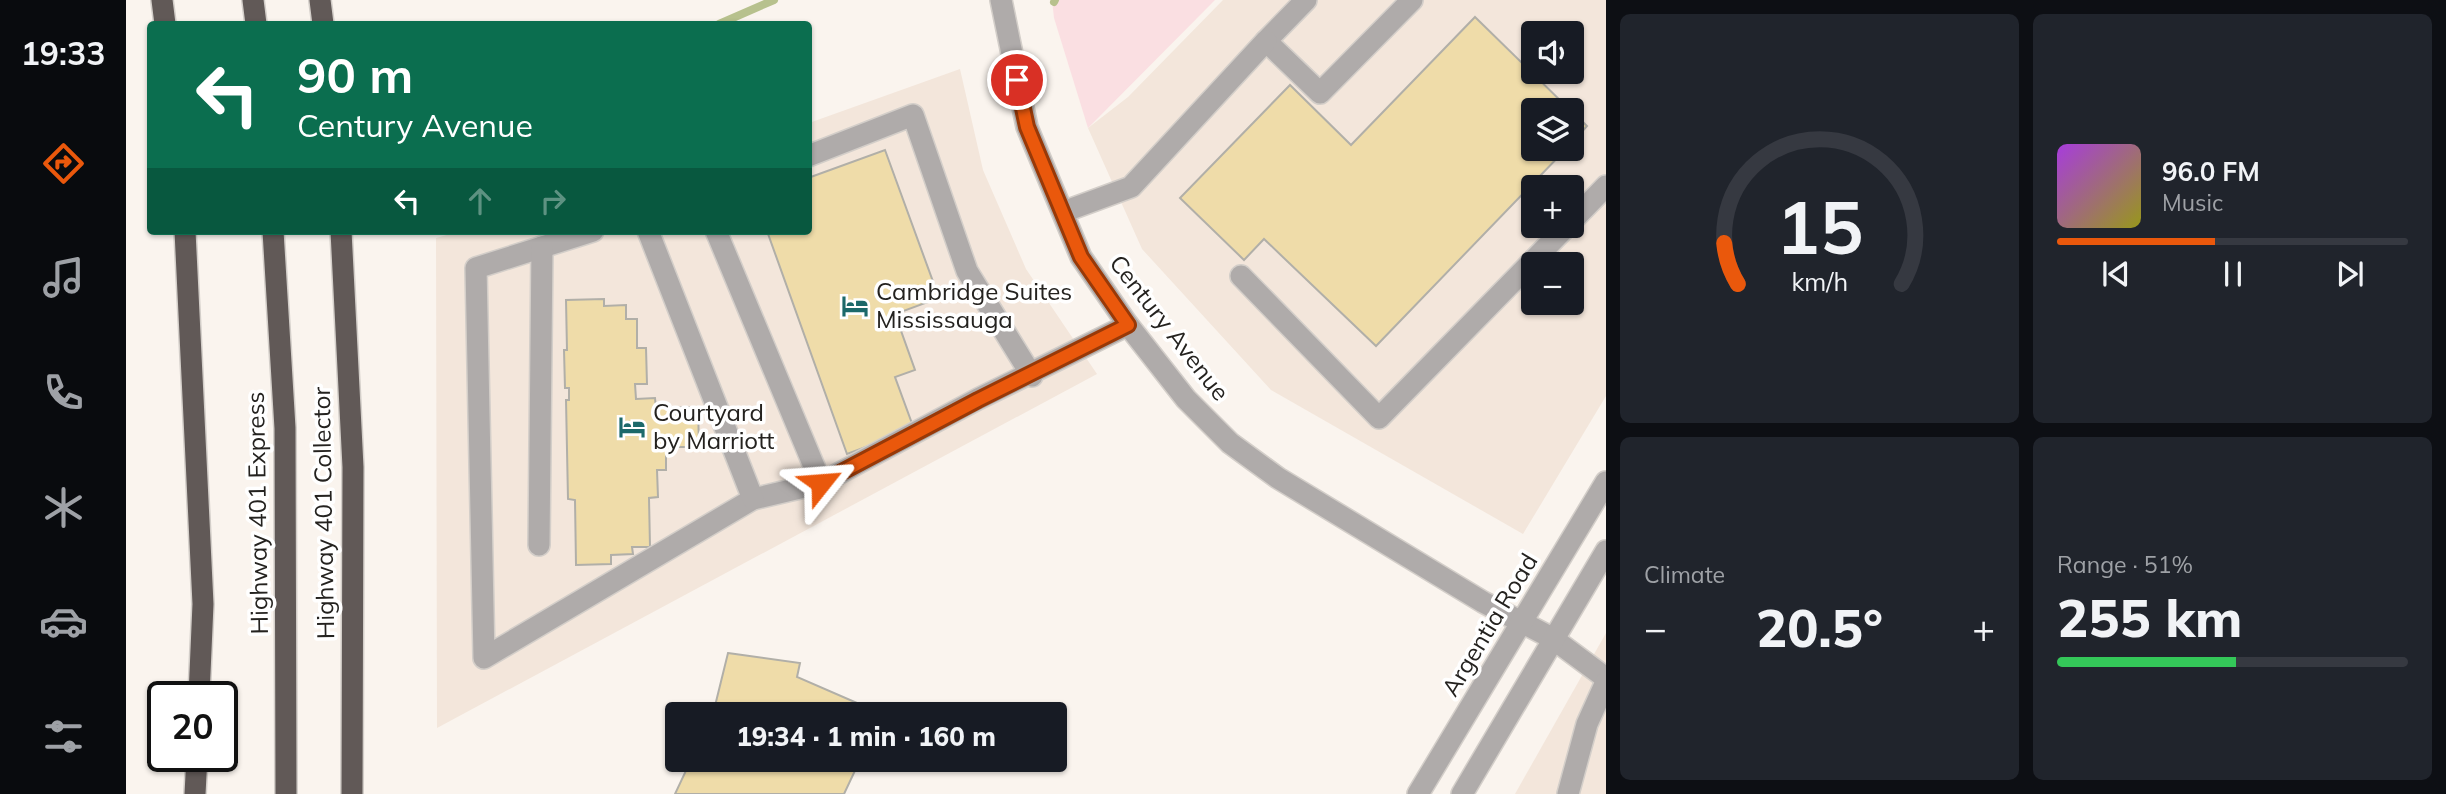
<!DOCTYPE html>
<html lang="en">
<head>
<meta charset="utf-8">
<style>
	body { margin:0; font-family:Mulish,sans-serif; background:#20242c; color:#f1f3f6; height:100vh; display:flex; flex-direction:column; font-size:26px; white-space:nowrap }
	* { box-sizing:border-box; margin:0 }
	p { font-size:23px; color:#9ea1a6 }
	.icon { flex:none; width:38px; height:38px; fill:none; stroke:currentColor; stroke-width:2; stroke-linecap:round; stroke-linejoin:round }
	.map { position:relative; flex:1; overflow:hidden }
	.details { display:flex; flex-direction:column; gap:14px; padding:14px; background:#0d0f14; width:840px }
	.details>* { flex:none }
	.top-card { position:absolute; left:21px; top:21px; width:665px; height:214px; border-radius:7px; box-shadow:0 2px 5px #0004; background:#0b6e4f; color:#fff; overflow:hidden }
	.buttons { position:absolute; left:1395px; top:21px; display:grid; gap:14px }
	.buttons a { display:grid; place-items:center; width:63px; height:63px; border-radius:7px; background:#171b24; box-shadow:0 2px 5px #0004; font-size:35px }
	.speed { position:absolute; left:21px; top:681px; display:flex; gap:14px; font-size:35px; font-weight:700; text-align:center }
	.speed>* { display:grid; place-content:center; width:91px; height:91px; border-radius:50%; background:#171b24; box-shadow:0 2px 5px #0004; line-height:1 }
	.speed .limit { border:4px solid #111; border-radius:10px; background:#fff; color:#111 }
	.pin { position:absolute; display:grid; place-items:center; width:60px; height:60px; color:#fff; margin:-30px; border:4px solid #fff; border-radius:50%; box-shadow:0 2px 7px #0007 }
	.me { position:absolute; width:77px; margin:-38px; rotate:62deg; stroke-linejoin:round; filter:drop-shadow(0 0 5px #0008) }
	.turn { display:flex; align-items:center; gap:24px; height:147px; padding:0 35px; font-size:32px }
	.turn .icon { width:91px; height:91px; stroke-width:2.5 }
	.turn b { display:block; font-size:49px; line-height:60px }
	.lanes { display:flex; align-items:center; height:66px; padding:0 35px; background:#0003; justify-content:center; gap:35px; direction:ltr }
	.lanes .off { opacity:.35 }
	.big { font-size:52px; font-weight:800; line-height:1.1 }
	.details .card { flex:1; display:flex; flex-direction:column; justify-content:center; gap:10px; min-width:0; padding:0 24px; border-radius:10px; background:#20242c }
	.details .dial { align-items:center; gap:0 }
	.dial svg { height:182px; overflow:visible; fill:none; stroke:#363941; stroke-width:7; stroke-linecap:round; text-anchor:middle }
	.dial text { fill:#f1f3f6; stroke:none }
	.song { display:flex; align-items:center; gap:21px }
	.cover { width:84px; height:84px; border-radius:10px; background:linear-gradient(135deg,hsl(280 70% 55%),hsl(60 70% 35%)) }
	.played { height:7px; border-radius:4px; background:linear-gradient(90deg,#ea580c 45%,#363941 45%) }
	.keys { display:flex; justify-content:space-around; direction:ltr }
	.heat { display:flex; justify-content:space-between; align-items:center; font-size:38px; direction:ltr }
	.charge { height:10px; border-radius:5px; background:linear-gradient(90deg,#34c759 51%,#363941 0) }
	.details .tiles { flex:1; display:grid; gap:14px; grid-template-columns:repeat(2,1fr) }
	.trip { position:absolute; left:539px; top:702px; width:402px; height:70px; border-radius:7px; background:#171b24; box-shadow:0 2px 5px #0004; font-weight:800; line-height:70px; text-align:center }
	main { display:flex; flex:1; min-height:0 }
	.tabs { display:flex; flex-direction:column; width:126px; justify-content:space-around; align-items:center; background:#090b0e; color:#9ea1a6 }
	.tabs .icon { width:49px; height:49px }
	.tabs .selected { color:#ea580c }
	.tabs b { font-size:32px; color:#f1f3f6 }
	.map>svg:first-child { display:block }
</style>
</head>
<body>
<main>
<nav class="tabs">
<b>19:33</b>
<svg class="icon selected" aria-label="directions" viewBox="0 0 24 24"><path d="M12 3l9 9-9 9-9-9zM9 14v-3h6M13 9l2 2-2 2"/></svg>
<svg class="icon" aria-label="music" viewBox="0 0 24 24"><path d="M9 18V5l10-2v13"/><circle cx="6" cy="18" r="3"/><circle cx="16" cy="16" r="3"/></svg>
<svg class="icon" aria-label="phone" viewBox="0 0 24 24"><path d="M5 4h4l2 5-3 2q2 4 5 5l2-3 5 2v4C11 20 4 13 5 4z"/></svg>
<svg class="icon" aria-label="climate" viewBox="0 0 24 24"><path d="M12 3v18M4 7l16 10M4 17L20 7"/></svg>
<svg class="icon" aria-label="car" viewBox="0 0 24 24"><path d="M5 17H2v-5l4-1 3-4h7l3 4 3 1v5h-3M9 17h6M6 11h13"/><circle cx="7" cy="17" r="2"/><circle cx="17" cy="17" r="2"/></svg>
<svg class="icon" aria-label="filters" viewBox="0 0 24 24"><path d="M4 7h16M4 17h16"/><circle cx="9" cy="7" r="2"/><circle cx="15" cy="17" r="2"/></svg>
</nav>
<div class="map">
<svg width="1480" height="794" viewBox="0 0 1480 794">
	<rect width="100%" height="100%" fill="#faf4ee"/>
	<g fill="#f3e6db" fill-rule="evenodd">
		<path d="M1097,0H1480V396L1397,534L1145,390L1016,249L962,128L1002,97ZM1407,33H1446V72H1407ZM1407,110H1446V149H1407ZM1407,187H1446V226H1407ZM1407,264H1446V303H1407Z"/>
		<path d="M834,69L857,170L900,269L971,374L311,728L310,238L335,231H682L683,123Z"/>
		<path d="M1480,633V794H1389Z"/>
	</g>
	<path fill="#fadfe2" d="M926,0H1089L962,128L928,18Z"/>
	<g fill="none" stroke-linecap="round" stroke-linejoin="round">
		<g stroke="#b7c18d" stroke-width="8">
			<path d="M928,2L929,0"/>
			<path d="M593,24L648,0"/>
		</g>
	</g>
	<g fill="#efdca9" stroke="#b1afa8" stroke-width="2">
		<path d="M1349,17L1444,110H1407V149H1440L1250,346L1138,239L1118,260L1054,198L1164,85L1225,145Z"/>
		<path d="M1446,111L1461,126L1446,143Z"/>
		<path d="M759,150L813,298L769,314L789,370L769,377L788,429L721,454L641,231H682V178Z"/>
		<path d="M478,299V306L500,305V319H511V348H520L521,384H509L510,399L529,398L530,408L572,407L573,447H540V470H531L532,497L523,498L524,547H506L507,554L485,555V564L450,565L449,500L442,499L440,400H443V388H439L438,350H441L440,300Z"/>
		<path d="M602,653L674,663L671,677L754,713L587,714Z"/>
		<path d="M565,760H734L718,794H549Z"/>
	</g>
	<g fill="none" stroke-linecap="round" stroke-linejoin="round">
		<g stroke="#d3cec9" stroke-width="24">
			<g id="minor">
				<path d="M875,0L901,127L955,257L1002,325L1060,399L1104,443L1152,478L1357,602L1426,638L1480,678"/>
				<path d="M1180,0L1140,41L1194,93L1286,0"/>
				<path d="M682,156L787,115L841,271L906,376"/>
				<path d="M937,212L1005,187L1140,41"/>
				<path d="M1446,221L1480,186"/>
				<path d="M467,231L350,268L358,658L627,499L695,483L852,399L1002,325"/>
				<path d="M522,231L627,499"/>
				<path d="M590,231L695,483"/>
				<path d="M1115,276L1253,418L1441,226"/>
				<path d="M413,545L416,247"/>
				<path d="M1292,794L1480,482"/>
				<path d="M1336,794L1480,551"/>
				<path d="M1442,794L1461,724L1480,682"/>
			</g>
		</g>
		<g stroke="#d3cec9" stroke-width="24">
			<g id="highway">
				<path d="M36,0L39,24"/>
				<path d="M127,0L130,24"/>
				<path d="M194,0L197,24"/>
				<path d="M59,231L77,604L73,696"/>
				<path d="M147,231L159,428L160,794"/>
				<path d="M215,231L227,467L226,794"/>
				<path d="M69,794L71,756"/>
			</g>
		</g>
		<use href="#minor" stroke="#afabaa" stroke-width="21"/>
		<use href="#highway" stroke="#615957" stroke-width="21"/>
	</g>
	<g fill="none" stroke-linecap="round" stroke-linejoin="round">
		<g stroke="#983908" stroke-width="18">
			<path id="route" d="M695,483L852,400L1002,325L955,257L901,127L891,80"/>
		</g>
		<use href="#route" stroke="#ea580c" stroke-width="12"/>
	</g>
	<defs>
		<g id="hotel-bare" transform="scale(2.1)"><path d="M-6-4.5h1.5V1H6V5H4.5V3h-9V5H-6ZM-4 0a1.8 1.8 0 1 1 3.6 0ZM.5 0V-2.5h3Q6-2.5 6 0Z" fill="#1c696a" stroke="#fff" stroke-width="2.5" paint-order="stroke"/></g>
	</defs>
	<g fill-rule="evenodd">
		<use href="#hotel-bare" x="729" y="306"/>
		<use href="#hotel-bare" x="506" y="427"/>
	</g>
	<g text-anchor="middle" stroke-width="7" stroke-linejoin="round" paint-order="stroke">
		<g font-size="24" fill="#24221f" stroke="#fff" text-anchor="start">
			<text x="750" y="300">Cambridge Suites<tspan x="750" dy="28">Mississauga</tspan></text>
			<text x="527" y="421">Courtyard<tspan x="527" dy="28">by Marriott</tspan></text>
		</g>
		<g font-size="24" fill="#24221f" stroke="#fff">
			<text transform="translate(1043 328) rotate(52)" y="8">Century Avenue</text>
			<text transform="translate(132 513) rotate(-91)" y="8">Highway 401 Express</text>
			<text transform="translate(198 513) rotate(-91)" y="8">Highway 401 Collector</text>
			<text transform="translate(1364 625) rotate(-59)" y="8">Argentia Road</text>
		</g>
	</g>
</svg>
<div class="buttons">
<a><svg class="icon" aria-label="sound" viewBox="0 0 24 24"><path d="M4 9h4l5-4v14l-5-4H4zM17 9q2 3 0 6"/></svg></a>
<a><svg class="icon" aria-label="layers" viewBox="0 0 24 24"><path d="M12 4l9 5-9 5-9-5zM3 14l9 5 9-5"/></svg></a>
<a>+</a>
<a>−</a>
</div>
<div class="speed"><div class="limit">20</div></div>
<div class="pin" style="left:891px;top:80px;background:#d93025"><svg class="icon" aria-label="arrive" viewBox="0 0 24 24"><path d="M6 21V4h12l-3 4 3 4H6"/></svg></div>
<svg class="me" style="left:695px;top:483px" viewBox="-20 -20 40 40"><path d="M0-17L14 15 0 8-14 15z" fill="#ea580c" stroke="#fff" stroke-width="4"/></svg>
<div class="trip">19:34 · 1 min · 160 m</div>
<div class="top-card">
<div class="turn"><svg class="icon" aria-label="left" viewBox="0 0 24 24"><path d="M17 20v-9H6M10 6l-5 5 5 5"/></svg><div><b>90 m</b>Century Avenue</div></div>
<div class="lanes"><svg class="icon" aria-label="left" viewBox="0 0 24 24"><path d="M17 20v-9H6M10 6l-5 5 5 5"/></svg><svg class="icon off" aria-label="ahead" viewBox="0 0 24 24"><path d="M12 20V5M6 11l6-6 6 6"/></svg><svg class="icon off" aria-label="right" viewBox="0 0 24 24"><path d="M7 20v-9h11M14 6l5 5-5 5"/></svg></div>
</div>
</div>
<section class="details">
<div class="tiles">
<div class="card dial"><svg viewBox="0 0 100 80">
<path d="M14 69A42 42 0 1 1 86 69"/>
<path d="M14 69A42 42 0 0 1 8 51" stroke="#ea580c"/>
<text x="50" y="56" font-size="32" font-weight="700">15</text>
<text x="50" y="72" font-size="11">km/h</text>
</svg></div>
<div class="card">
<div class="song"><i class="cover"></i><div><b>96.0 FM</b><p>Music</p></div></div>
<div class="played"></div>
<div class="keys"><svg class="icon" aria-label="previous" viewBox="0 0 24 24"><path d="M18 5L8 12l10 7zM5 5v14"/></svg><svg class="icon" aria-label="pause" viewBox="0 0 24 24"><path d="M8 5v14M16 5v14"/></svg><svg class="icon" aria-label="next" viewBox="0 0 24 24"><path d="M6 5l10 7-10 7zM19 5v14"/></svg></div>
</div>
<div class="card"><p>Climate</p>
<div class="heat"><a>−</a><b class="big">20.5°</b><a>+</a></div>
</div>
<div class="card"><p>Range · 51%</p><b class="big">255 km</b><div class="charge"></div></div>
</div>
</section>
</main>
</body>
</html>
